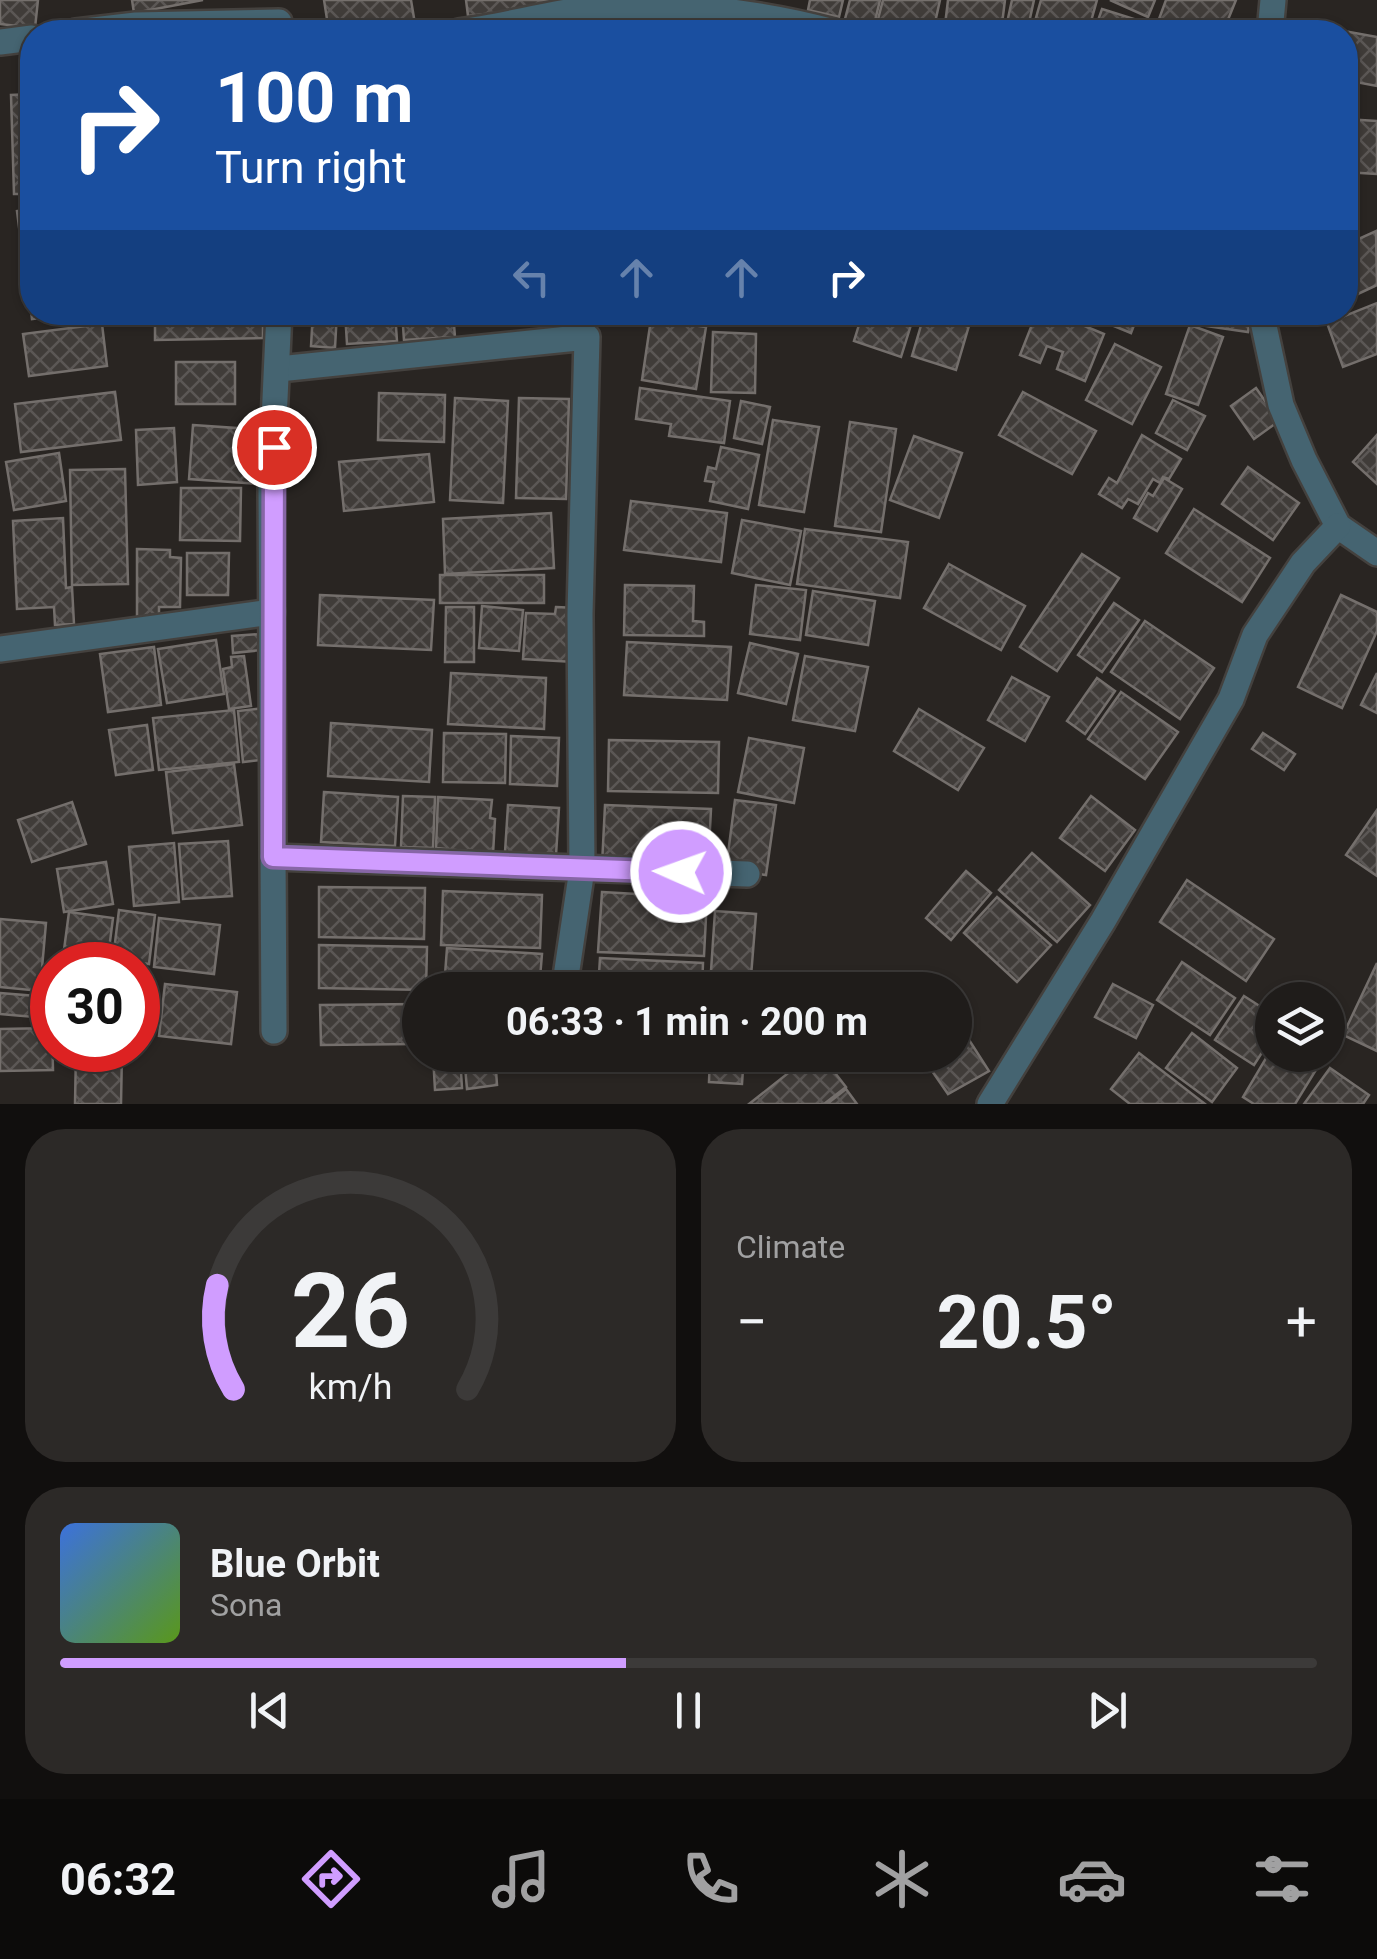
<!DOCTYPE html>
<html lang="en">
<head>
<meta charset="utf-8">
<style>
	body { margin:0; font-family:Roboto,sans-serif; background:#2c2927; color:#f1f3f6; height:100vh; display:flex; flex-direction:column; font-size:38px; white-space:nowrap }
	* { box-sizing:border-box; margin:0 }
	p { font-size:32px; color:#a1a1a2 }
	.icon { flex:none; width:55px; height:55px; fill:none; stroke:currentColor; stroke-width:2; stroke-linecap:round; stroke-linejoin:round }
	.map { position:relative; height:1104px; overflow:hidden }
	.side { display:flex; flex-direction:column; gap:25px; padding:25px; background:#110f0e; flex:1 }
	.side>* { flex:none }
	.hud { position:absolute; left:20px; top:20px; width:1338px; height:305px; border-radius:40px; box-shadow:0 2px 8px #0004,0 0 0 2px #3c3a39; background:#1a4fa0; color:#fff; overflow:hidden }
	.controls { position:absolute; left:1255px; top:982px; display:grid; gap:20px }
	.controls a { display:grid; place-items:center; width:90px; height:90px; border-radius:50%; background:#1f1c1a; box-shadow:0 2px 8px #0004,0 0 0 2px #3c3a39; font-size:50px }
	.speed { position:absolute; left:30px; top:942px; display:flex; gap:20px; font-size:50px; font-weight:700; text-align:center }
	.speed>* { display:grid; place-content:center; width:130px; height:130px; border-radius:50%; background:#1f1c1a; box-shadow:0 2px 8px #0004,0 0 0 2px #3c3a39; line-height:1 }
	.speed .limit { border:15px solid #d22; background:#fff; color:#111 }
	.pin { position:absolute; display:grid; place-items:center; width:85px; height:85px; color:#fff; margin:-42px; border:5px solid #fff; border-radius:50%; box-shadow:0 2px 10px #0007 }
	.me { position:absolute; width:110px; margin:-55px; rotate:272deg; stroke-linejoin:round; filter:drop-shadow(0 0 8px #0008) }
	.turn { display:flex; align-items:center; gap:35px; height:210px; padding:0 30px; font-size:45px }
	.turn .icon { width:130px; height:130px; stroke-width:2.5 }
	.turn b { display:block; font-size:70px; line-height:85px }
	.lanes { display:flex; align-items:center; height:95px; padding:0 30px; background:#0003; justify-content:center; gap:50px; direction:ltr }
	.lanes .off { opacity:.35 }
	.big { font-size:75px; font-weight:700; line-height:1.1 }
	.side .widget { flex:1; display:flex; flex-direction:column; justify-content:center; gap:15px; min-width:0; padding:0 35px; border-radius:40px; background:#2c2927 }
	.side .dial { align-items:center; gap:0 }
	.dial svg { height:260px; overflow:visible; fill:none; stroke:#3c3a39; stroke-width:7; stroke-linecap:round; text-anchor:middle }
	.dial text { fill:#f1f3f6; stroke:none }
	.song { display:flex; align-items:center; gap:30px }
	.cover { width:120px; height:120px; border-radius:15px; background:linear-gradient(135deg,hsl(220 70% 55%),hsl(90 70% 35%)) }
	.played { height:10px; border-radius:5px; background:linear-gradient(90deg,#d09dff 45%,#3c3a39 45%) }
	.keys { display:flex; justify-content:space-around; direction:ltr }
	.heat { display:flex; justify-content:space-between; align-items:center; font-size:55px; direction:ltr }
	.side .tiles { flex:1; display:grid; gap:25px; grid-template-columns:1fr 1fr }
	.widget:last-child { grid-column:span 2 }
	.trip { position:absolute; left:402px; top:972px; width:570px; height:100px; border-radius:50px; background:#1f1c1a; box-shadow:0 2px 8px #0004,0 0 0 2px #3c3a39; font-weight:700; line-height:100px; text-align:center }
	.tab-bar { display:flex; height:160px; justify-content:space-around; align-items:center; background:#0c0b0a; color:#a1a1a2 }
	.tab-bar .icon { width:70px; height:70px }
	.tab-bar .active { color:#d09dff }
	.tab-bar b { font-size:45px; color:#f1f3f6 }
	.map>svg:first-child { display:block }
</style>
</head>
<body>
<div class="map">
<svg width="1377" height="1104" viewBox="0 0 1377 1104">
	<defs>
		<pattern id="building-cross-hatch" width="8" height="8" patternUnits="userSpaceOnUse" patternTransform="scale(2.5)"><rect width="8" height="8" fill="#403c39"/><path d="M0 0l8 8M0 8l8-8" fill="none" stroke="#5b5755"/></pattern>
	</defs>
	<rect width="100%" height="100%" fill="#292522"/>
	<g fill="url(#building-cross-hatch)" stroke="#746f6c" stroke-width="2.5">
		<path d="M0,0H38L35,28L0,24Z"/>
		<path d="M132,0H203L134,13Z"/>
		<path d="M324,0H411L415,24L367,32H329Z"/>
		<path d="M466,0H550L551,6L468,16Z"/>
		<path d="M810,0H843L839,17L808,10Z"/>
		<path d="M850,0H880L874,25L845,19Z"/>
		<path d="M883,0H940L933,32H916L877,23Z"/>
		<path d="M948,0H1005L1001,32L945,25Z"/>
		<path d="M1012,0H1034L1027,32H1005Z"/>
		<path d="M1041,0H1097L1088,32H1032Z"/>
		<path d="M1110,0H1155L1148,17Z"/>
		<path d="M1166,0H1236L1223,32H1191L1159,19Z"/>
		<path d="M1102,9L1150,24L1147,32H1094Z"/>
		<path d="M1322,27L1377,37V86L1345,80V32H1321Z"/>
		<path d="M32,94V194H14L11,95Z"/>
		<path d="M1345,119L1377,121V174L1345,172Z"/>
		<path d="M1345,192L1355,236L1345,238Z"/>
		<path d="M32,209V257L23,259L17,211Z"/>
		<path d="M1376,231L1377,285L1345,300V245Z"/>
		<path d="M32,267V312H86L32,319L26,268Z"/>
		<path d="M1377,303V354L1343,367L1327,323Z"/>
		<path d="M155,312H263V338L155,340Z"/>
		<path d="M313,312H337L335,348L311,346Z"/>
		<path d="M345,312H395L397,341L347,344Z"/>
		<path d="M402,312H453L455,337L404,340Z"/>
		<path d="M863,312H915L901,357L854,341Z"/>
		<path d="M925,312H973L956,370L912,356Z"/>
		<path d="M1037,312H1051L1104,334L1085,381L1057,369L1063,352L1047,346L1040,363L1020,355Z"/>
		<path d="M1080,312H1139L1131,333Z"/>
		<path d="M1159,312H1251L1248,332L1158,319Z"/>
		<path d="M651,319L706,327L696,389L642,380Z"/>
		<path d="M102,324L107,366L29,376L23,334Z"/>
		<path d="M1190,325L1223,337L1198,405L1166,394Z"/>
		<path d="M713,332L756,334L755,393L711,392Z"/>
		<path d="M1115,344L1161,367L1132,424L1086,400Z"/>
		<rect x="176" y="362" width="59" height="42"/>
		<path d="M640,388L730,401L724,443L669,436L671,424L636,419Z"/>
		<path d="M1256,388L1279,421L1254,439L1231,406Z"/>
		<path d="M115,392L121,440L21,452L15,404Z"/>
		<path d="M1023,392L1096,431L1072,474L999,435Z"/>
		<path d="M379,393L445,395L444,442L378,440Z"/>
		<path d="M455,398L508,401L503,503L450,500Z"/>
		<path d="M519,398L569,399L566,499L516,498Z"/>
		<path d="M1173,400L1205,416L1187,450L1156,433Z"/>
		<path d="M741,401L770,407L762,444L734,438Z"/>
		<path d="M773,420L819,427L804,512L759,505Z"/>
		<path d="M850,422L896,429L881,532L835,526Z"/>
		<path d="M193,425L265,430L261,484L189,479Z"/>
		<path d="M174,428L177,482L138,485L136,430Z"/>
		<path d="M1142,435L1181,459L1169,479L1163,477L1160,483L1153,479L1138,504L1128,499L1122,508L1099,494L1109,478L1117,483Z"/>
		<path d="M1377,435V484L1353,462Z"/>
		<path d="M914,436L962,453L939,518L890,500Z"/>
		<path d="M721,447L759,455L748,509L710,501L714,482L705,481L708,467L716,469Z"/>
		<path d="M59,453L66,501L14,510L6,462Z"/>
		<path d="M429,454L434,502L344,511L339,462Z"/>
		<path d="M1248,467L1299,503L1273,540L1222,504Z"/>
		<path d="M125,469L128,584L72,585L70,470Z"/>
		<path d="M1164,478L1182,489L1157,531L1134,518L1148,493L1153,496Z"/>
		<path d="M181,488H241L240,541L180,540Z"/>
		<path d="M631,501L727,513L721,562L624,550Z"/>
		<path d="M1194,509L1270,558L1242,602L1166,553Z"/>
		<path d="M551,513L554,568L445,574L443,519Z"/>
		<path d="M63,518L66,588L72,587L74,624L55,625L54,607L17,609L13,521Z"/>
		<path d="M742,520L801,531L790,585L732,573Z"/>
		<path d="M805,529L908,542L900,598L797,584Z"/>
		<path d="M137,549L170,550V557L181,558L180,607H159V617L137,616Z"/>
		<path d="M187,553H229L228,595H187Z"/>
		<path d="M1082,554L1119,578L1057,671L1020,647Z"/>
		<path d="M949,564L1025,606L1001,650L924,608Z"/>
		<rect x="440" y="575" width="104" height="28"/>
		<path d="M625,585L694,586L693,621L704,622V636L624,635Z"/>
		<path d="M756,585L806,590L800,640L750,634Z"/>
		<path d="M813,591L875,601L868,645L806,635Z"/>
		<path d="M320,595L434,600L431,650L318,645Z"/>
		<path d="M1341,595L1377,612V631L1342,708L1298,687Z"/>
		<path d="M1114,603L1139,620L1102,672L1078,655Z"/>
		<path d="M482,606L523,610L519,651L479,648Z"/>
		<path d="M446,607H474V662H445Z"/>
		<path d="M556,607L577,608L574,662L523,659L526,613L555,614Z"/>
		<path d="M1145,621L1214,668L1180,719L1111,672Z"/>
		<path d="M260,634L262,650L233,653L232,636Z"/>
		<path d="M216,640L224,694L167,703L158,649Z"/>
		<path d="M627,642L731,647L727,700L624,695Z"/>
		<path d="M750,643L798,654L786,704L738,693Z"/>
		<path d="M154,647L161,705L108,712L100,654Z"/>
		<path d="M244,656L251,706L229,709L223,669L232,667L231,657Z"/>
		<path d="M805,656L868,667L855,731L793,720Z"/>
		<path d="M451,673L546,678L544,729L448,724Z"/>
		<path d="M1377,673V713L1361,705Z"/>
		<path d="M1012,677L1049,697L1025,741L988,720Z"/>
		<path d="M1097,678L1115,691L1085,734L1067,721Z"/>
		<path d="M1121,692L1178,732L1145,779L1088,739Z"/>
		<path d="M264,708L269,759L243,762L238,711Z"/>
		<path d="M919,709L984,748L958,790L894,751Z"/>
		<path d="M234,710L239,762L159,770L153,718Z"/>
		<path d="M331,723L432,730L429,782L328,776Z"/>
		<path d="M147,725L153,770L116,775L109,730Z"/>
		<path d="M444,733L506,734L505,783L443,782Z"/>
		<path d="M1263,733L1295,754L1284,770L1252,749Z"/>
		<path d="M511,736L559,738L557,786L510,784Z"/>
		<path d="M749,738L804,748L794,803L738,792Z"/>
		<path d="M609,740L719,742L718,793L608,791Z"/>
		<path d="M234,764L242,825L173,833L166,772Z"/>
		<path d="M324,792L398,797L395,846L321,842Z"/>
		<path d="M403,796L435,797L433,848L401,847Z"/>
		<path d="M1091,796L1135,830L1105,871L1060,838Z"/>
		<path d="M438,797L492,800L490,818L495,819L493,854L436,848Z"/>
		<path d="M735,800L776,805L766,875L726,869Z"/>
		<path d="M72,802L86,844L32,862L18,820Z"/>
		<path d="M508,805L559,808L556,855L505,852Z"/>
		<path d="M605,805L711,809L708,868L602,865Z"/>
		<path d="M1377,810V876L1346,855Z"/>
		<path d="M228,841L232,896L183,899L179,844Z"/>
		<path d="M174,843L179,902L134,906L129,847Z"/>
		<path d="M1032,853L1090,905L1057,942L999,890Z"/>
		<path d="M106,862L113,904L64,912L57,869Z"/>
		<path d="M966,871L991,893L951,940L926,918Z"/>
		<path d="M1187,880L1274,939L1246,981L1160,922Z"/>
		<path d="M319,887L425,888L424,939L319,937Z"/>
		<path d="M443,891L542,895L540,948L441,945Z"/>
		<path d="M602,892L707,898L704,956L598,952Z"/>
		<path d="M997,897L1051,945L1017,982L964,933Z"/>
		<path d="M119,910L155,915L149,964L113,959Z"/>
		<path d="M715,911L756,914L750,989L710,986Z"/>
		<path d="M69,912L113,918L107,965H62Z"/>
		<path d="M159,918L220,925L214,974L154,967Z"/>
		<path d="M0,919L46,923L40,991L0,987Z"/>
		<path d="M319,945L427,947L426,990L319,988Z"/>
		<path d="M447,948L542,954L539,990L444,988Z"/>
		<path d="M600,958L703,963L702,990H598Z"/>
		<path d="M1182,962L1235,998L1210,1035L1157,1000Z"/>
		<path d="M1377,963V1051L1343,1035Z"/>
		<path d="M165,984L237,992L231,1044L159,1036Z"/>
		<path d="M1113,984L1153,1005L1136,1038L1095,1017Z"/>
		<path d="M0,993L36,996L34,1017L0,1014Z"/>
		<path d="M1244,996L1272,1014V1037L1254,1065L1215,1040Z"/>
		<path d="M417,1004V1044L321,1045L320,1005Z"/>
		<path d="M955,1018L989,1071L948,1094L921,1055H955Z"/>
		<path d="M52,1028L53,1070L0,1071V1029Z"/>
		<path d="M1192,1033L1237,1068L1212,1102L1166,1068Z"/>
		<path d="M1272,1048V1055H1313L1322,1060L1295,1104H1254L1243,1097Z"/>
		<path d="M76,1051L122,1052L121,1104H75Z"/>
		<path d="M1139,1053L1205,1104H1130L1111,1089Z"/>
		<path d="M433,1055H460L462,1088L435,1090Z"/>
		<path d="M464,1055H495L497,1085L467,1089Z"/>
		<path d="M599,1055H648V1061L599,1058Z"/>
		<rect x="653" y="1055" width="51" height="5"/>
		<path d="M710,1055H744L742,1084L709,1082Z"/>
		<path d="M811,1055H821L846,1087L824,1104H749Z"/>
		<path d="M1330,1068L1369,1095L1363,1104H1304Z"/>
		<path d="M846,1089L857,1104H827Z"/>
	</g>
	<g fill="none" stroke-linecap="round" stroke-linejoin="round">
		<g stroke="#44413e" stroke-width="30">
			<g id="minor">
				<path d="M76,32L136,25L279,22"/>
				<path d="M459,32C498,27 535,17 573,11C659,0 752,10 834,32"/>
				<path d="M1270,32L1273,0"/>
				<path d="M0,42L32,38"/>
				<path d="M1261,312L1281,405L1304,460L1338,526L1377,553"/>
				<path d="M279,369L587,337L580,614L582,869L564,990"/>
				<path d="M0,649L272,612"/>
				<path d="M273,857L747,874"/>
				<path d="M274,1031L271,486L279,312"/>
				<path d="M990,1104L1103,921L1231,699L1255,635L1303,563L1338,526"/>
			</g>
		</g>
		<use href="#minor" stroke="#456471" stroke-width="25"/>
	</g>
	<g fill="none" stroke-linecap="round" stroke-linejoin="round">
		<g stroke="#8766a6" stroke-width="25">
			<path id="route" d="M274,447L273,857L681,872"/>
		</g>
		<use href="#route" stroke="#d09dff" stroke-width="18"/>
	</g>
</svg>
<div class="controls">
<a><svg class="icon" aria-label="layers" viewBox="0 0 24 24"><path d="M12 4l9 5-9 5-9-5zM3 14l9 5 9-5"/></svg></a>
</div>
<div class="speed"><div class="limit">30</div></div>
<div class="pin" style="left:274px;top:447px;background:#d93025"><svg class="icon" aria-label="arrive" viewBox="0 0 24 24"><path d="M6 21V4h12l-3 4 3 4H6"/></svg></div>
<svg class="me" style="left:681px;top:872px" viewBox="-20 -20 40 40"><circle r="17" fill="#d09dff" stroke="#fff" stroke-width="3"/><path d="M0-11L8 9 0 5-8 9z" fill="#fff"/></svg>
<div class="trip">06:33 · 1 min · 200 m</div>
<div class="hud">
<div class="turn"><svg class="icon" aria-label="right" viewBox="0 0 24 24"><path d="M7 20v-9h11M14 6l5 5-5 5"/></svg><div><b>100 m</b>Turn right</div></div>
<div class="lanes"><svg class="icon off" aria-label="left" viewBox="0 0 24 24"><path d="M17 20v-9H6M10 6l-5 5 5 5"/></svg><svg class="icon off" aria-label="ahead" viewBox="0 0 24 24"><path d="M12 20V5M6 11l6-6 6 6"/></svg><svg class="icon off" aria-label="ahead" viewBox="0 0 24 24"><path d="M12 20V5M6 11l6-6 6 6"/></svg><svg class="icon" aria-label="right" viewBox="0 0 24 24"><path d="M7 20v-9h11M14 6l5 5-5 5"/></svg></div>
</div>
</div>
<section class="side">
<div class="tiles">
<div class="widget dial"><svg viewBox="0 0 100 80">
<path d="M14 69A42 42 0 1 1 86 69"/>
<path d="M14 69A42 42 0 0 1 9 37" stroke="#d09dff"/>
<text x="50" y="56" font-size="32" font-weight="700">26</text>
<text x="50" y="72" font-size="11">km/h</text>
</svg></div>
<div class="widget"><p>Climate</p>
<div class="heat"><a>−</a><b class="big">20.5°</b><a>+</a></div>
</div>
<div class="widget">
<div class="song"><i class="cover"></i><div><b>Blue Orbit</b><p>Sona</p></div></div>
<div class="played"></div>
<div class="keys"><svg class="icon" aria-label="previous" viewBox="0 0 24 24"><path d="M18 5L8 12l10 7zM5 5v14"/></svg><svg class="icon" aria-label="pause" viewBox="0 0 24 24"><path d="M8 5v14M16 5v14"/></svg><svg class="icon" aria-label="next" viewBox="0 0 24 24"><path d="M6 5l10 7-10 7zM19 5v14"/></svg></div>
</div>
</div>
</section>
<nav class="tab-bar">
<b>06:32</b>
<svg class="icon active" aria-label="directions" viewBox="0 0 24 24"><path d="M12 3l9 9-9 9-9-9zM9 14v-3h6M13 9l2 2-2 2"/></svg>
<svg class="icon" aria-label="music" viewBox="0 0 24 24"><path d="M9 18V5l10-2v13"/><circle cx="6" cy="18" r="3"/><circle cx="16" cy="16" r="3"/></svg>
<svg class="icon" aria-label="phone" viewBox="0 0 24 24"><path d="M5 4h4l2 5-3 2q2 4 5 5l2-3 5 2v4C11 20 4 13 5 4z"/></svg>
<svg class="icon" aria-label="climate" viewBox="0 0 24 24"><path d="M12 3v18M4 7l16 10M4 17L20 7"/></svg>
<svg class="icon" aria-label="car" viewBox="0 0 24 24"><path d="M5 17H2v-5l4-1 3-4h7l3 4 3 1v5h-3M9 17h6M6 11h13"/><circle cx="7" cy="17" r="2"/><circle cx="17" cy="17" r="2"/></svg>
<svg class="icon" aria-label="filters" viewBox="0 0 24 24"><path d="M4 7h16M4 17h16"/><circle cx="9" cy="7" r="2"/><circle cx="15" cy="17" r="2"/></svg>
</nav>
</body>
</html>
